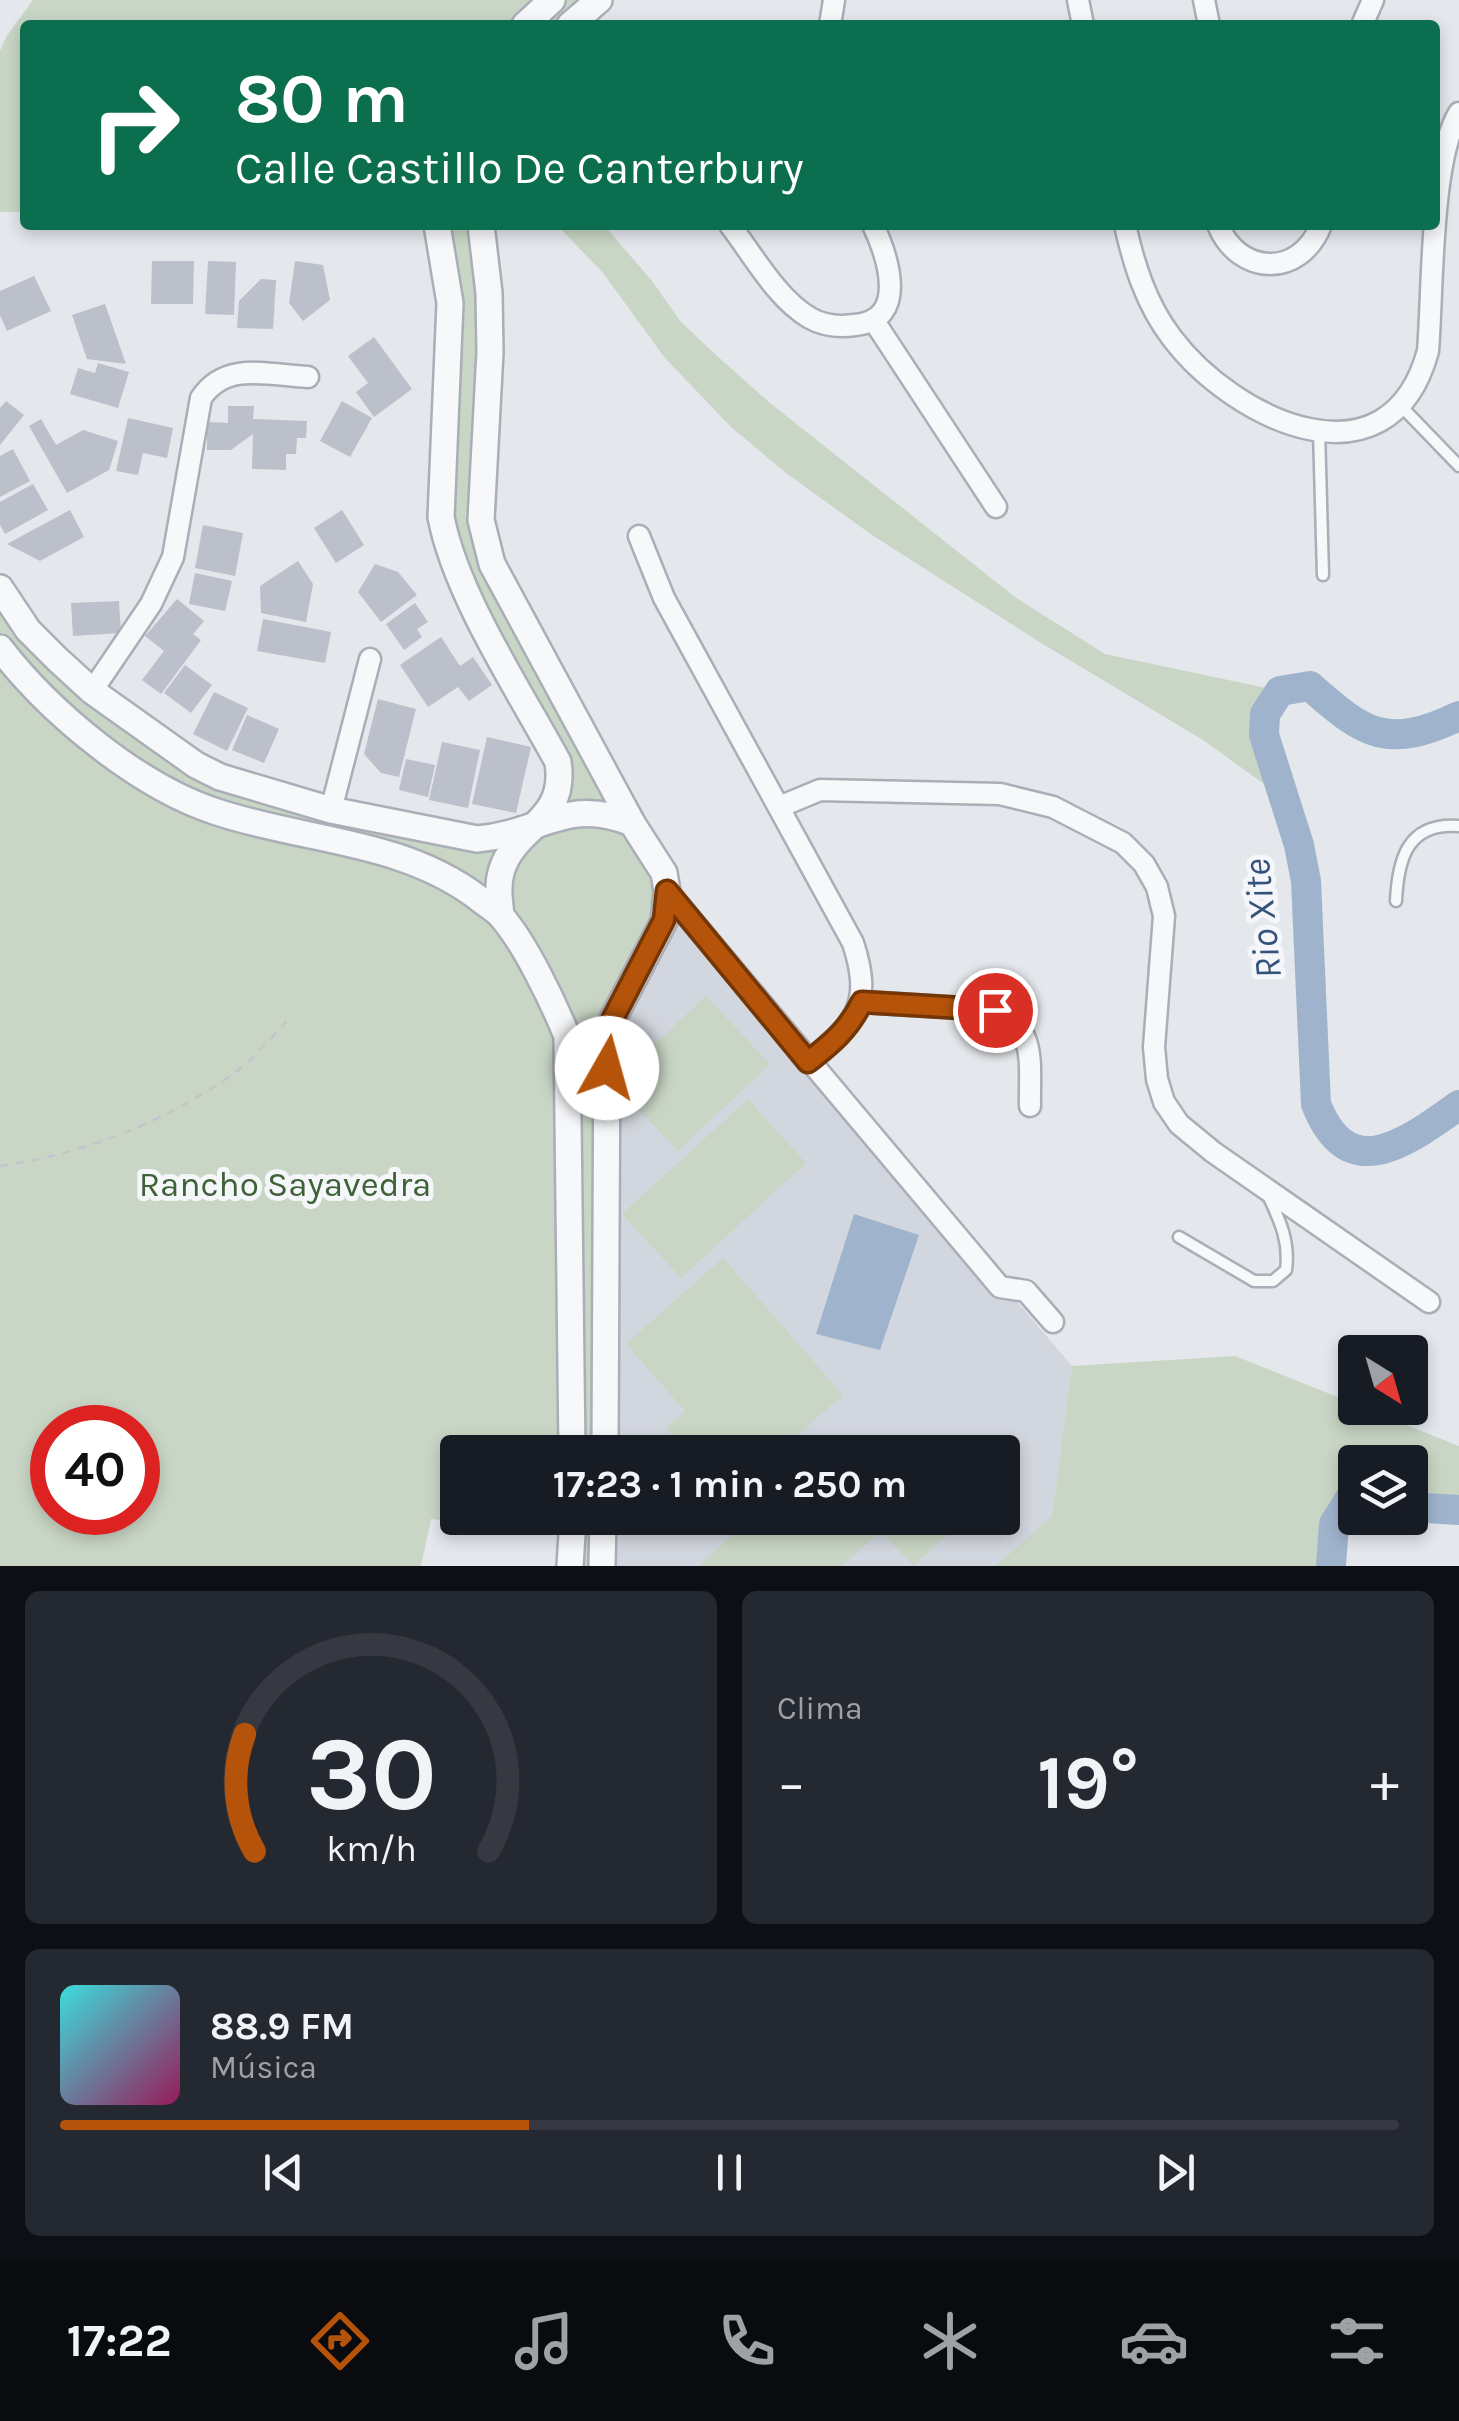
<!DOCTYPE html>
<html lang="es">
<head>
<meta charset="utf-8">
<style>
	body { margin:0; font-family:Karla,sans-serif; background:#242831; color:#f1f3f6; height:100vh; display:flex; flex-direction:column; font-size:38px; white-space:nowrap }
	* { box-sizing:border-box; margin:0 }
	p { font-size:32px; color:#9ea1a6 }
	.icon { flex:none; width:55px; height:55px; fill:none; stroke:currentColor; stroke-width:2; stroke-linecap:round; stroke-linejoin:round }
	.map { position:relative; height:1566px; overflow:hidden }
	.sheet { display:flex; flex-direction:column; gap:25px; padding:25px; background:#0d0f14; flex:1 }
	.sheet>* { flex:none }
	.hud { position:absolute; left:20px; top:20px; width:1420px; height:210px; border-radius:10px; box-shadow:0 5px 15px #0003; background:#0b6e4f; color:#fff; overflow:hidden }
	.needle { width:65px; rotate:143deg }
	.fabs { position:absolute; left:1338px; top:1335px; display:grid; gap:20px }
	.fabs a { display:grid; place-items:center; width:90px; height:90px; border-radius:10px; background:#171b24; box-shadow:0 5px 15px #0003; font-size:50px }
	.speed { position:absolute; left:30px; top:1405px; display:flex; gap:20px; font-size:50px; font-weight:700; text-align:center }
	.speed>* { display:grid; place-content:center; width:130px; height:130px; border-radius:50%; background:#171b24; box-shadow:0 5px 15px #0003; line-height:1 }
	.speed .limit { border:15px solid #d22; background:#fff; color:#111 }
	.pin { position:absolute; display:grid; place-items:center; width:85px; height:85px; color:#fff; margin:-42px; border:5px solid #fff; border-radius:50%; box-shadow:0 2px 10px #0007 }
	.me { position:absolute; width:110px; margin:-55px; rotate:7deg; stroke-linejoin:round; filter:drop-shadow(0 0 8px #0008) }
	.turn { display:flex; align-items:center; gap:35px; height:210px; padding:0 50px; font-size:45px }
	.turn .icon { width:130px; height:130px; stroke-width:2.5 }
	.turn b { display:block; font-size:70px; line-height:85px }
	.big { font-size:75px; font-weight:700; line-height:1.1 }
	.sheet .tile { flex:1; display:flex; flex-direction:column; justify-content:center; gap:15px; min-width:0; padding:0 35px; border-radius:15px; background:#242831 }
	.sheet .dial { align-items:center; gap:0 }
	.dial svg { height:260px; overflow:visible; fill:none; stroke:#363941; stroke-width:7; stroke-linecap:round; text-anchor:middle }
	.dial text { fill:#f1f3f6; stroke:none }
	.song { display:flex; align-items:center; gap:30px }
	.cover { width:120px; height:120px; border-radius:15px; background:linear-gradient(135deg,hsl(180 70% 55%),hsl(330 70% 35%)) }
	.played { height:10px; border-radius:5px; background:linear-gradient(90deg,#b45309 35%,#363941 35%) }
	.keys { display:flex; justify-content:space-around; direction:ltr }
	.heat { display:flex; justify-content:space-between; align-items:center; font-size:55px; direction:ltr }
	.sheet .tiles { flex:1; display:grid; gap:25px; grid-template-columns:1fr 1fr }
	.tile:last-child { grid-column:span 2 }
	.trip { position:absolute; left:440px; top:1435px; width:580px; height:100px; border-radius:10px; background:#171b24; box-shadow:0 5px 15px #0003; font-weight:700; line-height:100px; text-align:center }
	.tabs { display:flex; height:160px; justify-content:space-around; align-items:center; background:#090b0e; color:#9ea1a6 }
	.tabs .icon { width:70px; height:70px }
	.tabs .selected { color:#b45309 }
	.tabs b { font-size:45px; color:#f1f3f6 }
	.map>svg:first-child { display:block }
</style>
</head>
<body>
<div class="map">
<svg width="1459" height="1566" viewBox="0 0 1459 1566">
	<rect width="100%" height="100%" fill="#e4e7ec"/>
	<path fill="#d2d6de" d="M667,891L1072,1366L1052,1516L1091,1566H608L607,1518H1002V1452H607V1030Z"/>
	<g fill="#c9d6c5" fill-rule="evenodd">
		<path d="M33,0H599L570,25H25V212H0V51L6,37Z"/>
		<path d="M437,225H481V520L665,891L607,1030L605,1452H458V1518H603L602,1566H570L572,1536L431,1519L421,1566H0V588L28,630L196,765L414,828L538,826L563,784L446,546ZM52,1428H138V1512H52Z"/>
		<path d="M557,225H604L652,281L681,322L715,354L770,403L1015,597L1105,654L1280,691L1265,714L1264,735L1285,799L1203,740L1041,643L872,535L786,473L731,427L665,358L603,273Z"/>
		<path d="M706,996L770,1064L678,1151L613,1083Z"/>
		<path d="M748,1099L806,1163L681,1278L622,1214Z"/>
		<path d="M723,1258L843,1395L778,1452H688L666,1428L685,1411L626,1344Z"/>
		<path d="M1235,1356L1355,1404V1408H1363L1459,1446V1510L1426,1508L1410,1502V1462H1355V1496L1351,1497L1334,1524L1331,1566H996L1052,1516L1072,1366Z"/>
		<path d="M751,1518H931L947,1535L913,1566L881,1531L842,1566H698Z"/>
	</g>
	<path fill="#9fb4cc" d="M854,1214L919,1235L880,1350L816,1334Z"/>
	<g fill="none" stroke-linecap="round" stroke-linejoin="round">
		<g stroke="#9fb4cc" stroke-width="30">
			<path d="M1459,716C1388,750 1365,735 1310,686L1280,691L1265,714L1264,735L1299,845L1306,881L1316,1104C1349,1188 1408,1141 1459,1105"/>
			<path d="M1410,1502L1426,1508L1459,1510"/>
			<path d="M1331,1566L1334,1524L1351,1497L1355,1496"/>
		</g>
	</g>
	<g fill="#bbc0ca">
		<path d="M152,261H194L193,304H151Z"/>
		<path d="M208,261L236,262L234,315L205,314Z"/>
		<path d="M295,261L323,265L330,300L303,321L289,303Z"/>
		<path d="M34,276L51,311L7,331L0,315V291Z"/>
		<path d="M261,279L276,280L273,329L237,328L239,301Z"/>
		<path d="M105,304L126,364L87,359L72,315Z"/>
		<path d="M374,337L412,389L374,417L356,392L368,383L348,356Z"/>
		<path d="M98,363L129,372L118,408L70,394L78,368L95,373Z"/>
		<path d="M6,401L24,415L0,445V408Z"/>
		<path d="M342,401L372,418L350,457L320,441Z"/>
		<path d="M228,406H254L253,419L307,421L306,438H297L296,454H286V470L252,469L253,434L231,450H207V422L228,423Z"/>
		<path d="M128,418L173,428L167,458L143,453L138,475L116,471Z"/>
		<path d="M41,419L56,445L83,430L118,441L109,470L67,493L29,426Z"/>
		<path d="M13,449L30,481L0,497V456Z"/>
		<path d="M33,484L48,510L5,534L0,525V502Z"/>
		<path d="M70,510L84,537L40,561L7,544Z"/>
		<path d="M342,510L364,545L336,563L314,528Z"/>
		<path d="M203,525L243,533L235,576L195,568Z"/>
		<path d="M298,561L313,584L306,622L261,613L260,586Z"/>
		<path d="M375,564L398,572L417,595L381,622L358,592Z"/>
		<path d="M195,573L232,581L225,611L189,604Z"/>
		<path d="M177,599L204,621L193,634L201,640L161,694L142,680L164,651L145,636Z"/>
		<path d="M119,601L121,633L73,636L71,603Z"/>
		<path d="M415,603L428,622L417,629L422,637L404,650L386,624Z"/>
		<path d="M263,619L331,632L325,663L257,651Z"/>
		<path d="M441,637L460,666L473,657L492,685L469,701L458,687L428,707L400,665Z"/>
		<path d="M185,665L212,685L191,713L164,693Z"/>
		<path d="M214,692L248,708L227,751L193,734Z"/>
		<path d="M378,699L416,709L399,777L381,773L364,754Z"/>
		<path d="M247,715L279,729L264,763L232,750Z"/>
		<path d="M487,737L531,747L516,813L472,804Z"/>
		<path d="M442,742L480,750L468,808L429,800Z"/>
		<path d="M406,759L435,765L428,797L399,790Z"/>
	</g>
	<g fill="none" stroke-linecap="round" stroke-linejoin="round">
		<g stroke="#a9aeb7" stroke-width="15">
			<g id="service">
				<path d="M1402,407L1459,466"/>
				<path d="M1319,430L1323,575"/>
				<path d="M1396,901C1398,858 1408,822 1459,826"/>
				<path d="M1179,1237L1254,1281H1273L1286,1270C1290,1240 1279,1219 1267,1193"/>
			</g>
		</g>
		<g stroke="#a9aeb7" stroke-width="25">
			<g id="minor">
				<path d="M1078,0L1083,25"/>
				<path d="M1204,0L1209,25"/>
				<path d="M830,25L834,0"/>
				<path d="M1362,25L1373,0"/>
				<path d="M730,225C753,255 777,299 810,318C824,326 840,327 855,325C909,320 888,257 873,225"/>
				<path d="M1125,225C1134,265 1146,304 1172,338C1234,420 1389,494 1428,351C1433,291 1430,161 1459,113"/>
				<path d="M1218,225C1239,276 1300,278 1321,225"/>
				<path d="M874,321L996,507"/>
				<path d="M639,536L664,598L853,943C873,1004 856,1024 808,1062"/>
				<path d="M92,691L151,604L173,557L201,398C226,361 267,375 308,377"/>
				<path d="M779,807L820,790L1000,794L1053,807L1123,843L1144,864L1157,887L1164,916L1154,1047L1157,1079L1164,1102L1179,1124L1213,1152L1429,1302"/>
				<path d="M331,810L370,659"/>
				<path d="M667,891L1000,1287L1026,1291L1053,1322"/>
				<path d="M862,1002L995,1010C1038,1028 1029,1066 1030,1106"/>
			</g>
		</g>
		<g stroke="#a9aeb7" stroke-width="30">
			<g id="tertiary">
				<path d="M525,25L552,0"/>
				<path d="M570,25L599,0"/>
				<path d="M437,225L450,303L441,517C456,595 519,690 558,762C567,821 517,825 502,869C497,884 499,899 501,915"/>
				<path d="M481,225L489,293L490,352L481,520L492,564L632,823L664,873L667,891L664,921L607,1030L605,1452"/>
				<path d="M0,588L28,630L57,659L92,691L196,765L220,777L331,810L477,839C541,834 566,796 632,823"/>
				<path d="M0,648C50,713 139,787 217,812C304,841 401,840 477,897C484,903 495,909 501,916C525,943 553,1002 567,1036L572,1452"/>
				<path d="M570,1566L573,1518"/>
				<path d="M602,1566L603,1518"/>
			</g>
		</g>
		<path stroke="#c2c5cb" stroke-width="2.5" stroke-dasharray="8 8" stroke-linecap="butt" d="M0,1166C83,1154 164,1123 233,1074C253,1060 270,1038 288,1020"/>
		<use href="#service" stroke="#f7f8fa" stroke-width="10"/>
		<use href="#minor" stroke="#f7f8fa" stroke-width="20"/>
		<use href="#tertiary" stroke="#f7f8fa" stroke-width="25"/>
	</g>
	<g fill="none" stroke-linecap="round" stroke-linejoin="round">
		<g stroke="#753606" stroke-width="25">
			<path id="route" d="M607,1068V1030L664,920L667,891L808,1062C832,1043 849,1029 862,1002L995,1010"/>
		</g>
		<use href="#route" stroke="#b45309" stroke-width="18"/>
	</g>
	<g text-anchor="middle" stroke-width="10" stroke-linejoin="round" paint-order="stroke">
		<g font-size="35" fill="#3f6138" stroke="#f4f6f9">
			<text x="285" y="1196">Rancho Sayavedra</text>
		</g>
		<g font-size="38" font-style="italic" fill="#34527a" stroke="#f4f6f9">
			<text transform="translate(1262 919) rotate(-96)" y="13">Rio Xite</text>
		</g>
	</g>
</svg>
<div class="fabs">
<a><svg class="needle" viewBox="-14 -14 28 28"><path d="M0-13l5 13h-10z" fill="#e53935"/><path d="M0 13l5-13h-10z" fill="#9ea1a6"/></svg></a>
<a><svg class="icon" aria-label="layers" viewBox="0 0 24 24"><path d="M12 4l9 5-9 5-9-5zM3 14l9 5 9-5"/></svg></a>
</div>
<div class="speed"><div class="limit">40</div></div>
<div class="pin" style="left:995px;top:1010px;background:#d93025"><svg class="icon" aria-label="arrive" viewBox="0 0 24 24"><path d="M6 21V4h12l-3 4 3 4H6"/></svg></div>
<svg class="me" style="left:607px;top:1068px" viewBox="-20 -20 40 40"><circle r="19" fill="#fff"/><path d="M0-13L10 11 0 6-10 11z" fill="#b45309"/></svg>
<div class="trip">17:23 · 1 min · 250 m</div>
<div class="hud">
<div class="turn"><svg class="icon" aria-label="right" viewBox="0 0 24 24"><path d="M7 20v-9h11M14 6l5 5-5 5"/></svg><div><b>80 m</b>Calle Castillo De Canterbury</div></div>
</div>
</div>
<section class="sheet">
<div class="tiles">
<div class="tile dial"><svg viewBox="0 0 100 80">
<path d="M14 69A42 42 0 1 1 86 69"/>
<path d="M14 69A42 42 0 0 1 11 33" stroke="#b45309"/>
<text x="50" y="56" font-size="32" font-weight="700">30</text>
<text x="50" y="72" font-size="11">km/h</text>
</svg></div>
<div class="tile"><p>Clima</p>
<div class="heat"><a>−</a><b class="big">19°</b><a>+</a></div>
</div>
<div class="tile">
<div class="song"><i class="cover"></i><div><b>88.9 FM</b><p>Música</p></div></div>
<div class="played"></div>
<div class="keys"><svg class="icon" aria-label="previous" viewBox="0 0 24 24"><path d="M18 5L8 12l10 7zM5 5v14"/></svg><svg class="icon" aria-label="pause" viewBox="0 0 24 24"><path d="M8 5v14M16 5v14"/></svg><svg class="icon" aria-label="next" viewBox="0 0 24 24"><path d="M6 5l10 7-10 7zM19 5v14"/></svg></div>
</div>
</div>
</section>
<nav class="tabs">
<b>17:22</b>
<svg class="icon selected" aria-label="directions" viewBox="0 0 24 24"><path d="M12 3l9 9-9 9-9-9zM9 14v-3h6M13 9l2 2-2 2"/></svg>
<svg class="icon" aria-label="music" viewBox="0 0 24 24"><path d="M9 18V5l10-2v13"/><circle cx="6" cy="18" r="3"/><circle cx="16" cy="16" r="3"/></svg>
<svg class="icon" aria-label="phone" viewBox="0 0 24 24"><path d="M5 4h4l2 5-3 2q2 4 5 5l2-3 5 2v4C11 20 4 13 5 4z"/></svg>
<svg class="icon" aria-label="climate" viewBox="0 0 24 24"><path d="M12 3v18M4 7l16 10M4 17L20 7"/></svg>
<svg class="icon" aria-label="car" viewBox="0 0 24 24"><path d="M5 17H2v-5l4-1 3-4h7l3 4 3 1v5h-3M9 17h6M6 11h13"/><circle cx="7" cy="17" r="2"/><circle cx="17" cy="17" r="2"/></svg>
<svg class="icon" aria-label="filters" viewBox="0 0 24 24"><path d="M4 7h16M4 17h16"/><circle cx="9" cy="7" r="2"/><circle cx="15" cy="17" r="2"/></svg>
</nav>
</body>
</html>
